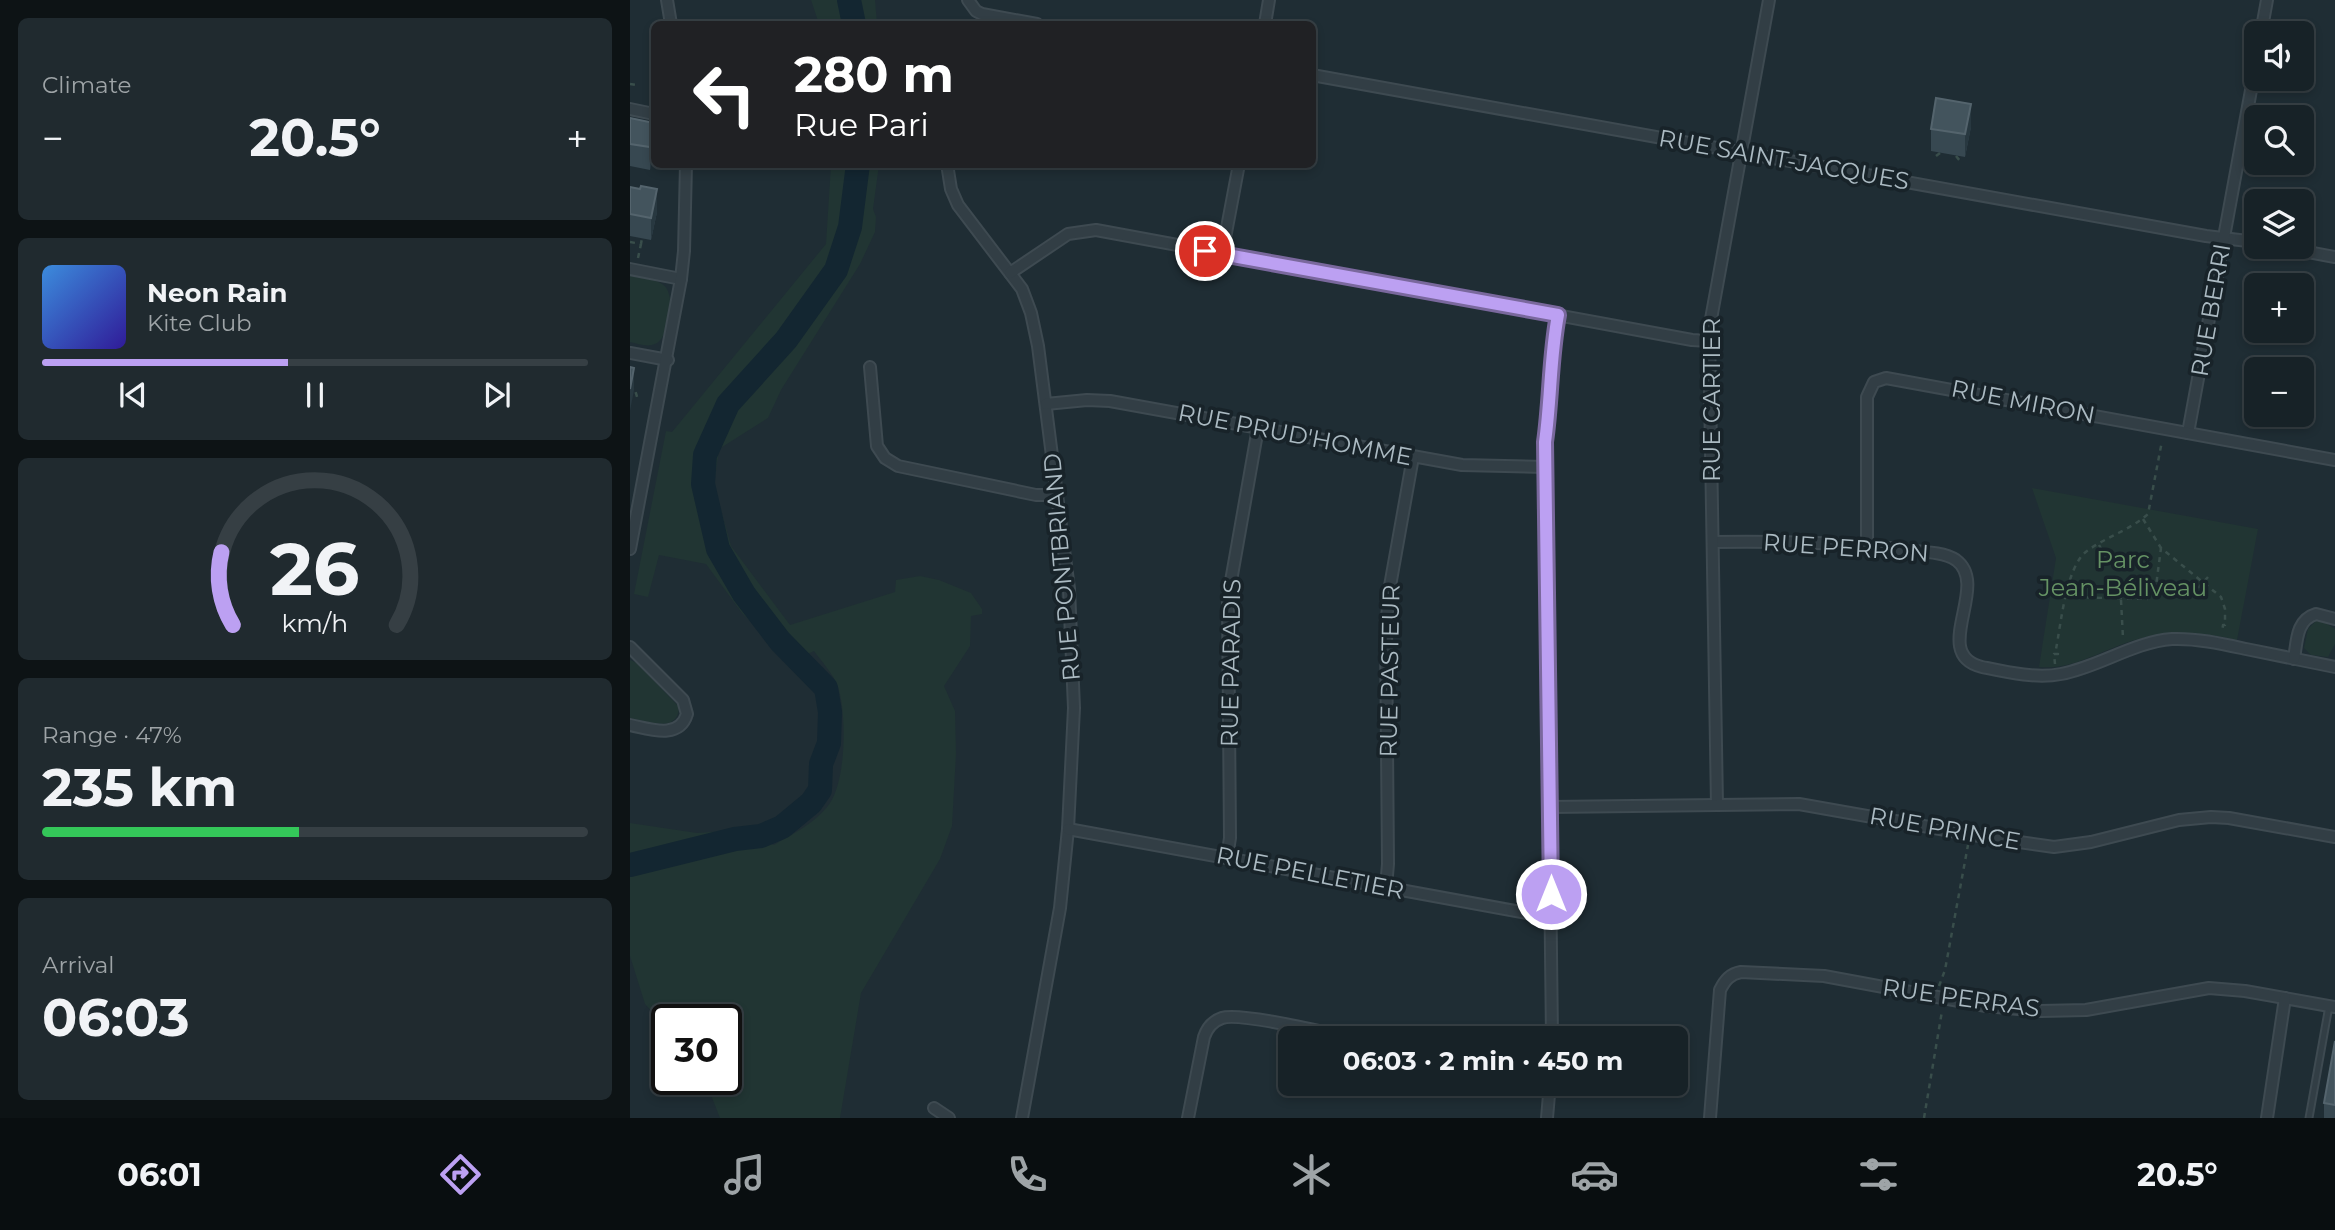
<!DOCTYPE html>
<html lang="en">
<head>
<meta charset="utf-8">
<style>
	body { margin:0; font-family:Montserrat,sans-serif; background:#202a2f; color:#f1f3f6; height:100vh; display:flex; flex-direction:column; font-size:26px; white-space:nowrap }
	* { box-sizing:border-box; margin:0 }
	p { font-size:23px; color:#9ea4a7 }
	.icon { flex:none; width:38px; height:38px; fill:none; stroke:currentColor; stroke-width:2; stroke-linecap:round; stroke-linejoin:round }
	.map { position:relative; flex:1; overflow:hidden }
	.drawer { display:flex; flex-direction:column; gap:18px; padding:18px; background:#0d1315; width:630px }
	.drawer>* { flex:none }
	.banner { position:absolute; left:21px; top:21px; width:665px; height:147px; border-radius:10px; box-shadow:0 4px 10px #0003,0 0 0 2px #363f44; background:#202124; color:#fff; overflow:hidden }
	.fabs { position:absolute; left:1614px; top:21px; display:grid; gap:14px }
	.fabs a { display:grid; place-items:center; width:70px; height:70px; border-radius:10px; background:#172227; box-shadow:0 4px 10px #0003,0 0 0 2px #363f44; font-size:35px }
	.speed { position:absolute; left:21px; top:1004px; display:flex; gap:14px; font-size:35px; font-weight:700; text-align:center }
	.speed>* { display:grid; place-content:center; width:91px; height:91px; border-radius:50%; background:#172227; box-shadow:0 4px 10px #0003,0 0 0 2px #363f44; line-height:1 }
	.speed .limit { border:4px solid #111; border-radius:10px; background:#fff; color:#111 }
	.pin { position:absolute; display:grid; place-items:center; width:60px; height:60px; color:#fff; margin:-30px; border:4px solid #fff; border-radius:50%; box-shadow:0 2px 7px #0007 }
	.me { position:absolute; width:77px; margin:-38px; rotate:0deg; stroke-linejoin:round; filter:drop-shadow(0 0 5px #0008) }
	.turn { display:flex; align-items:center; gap:24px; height:147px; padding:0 28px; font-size:32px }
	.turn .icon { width:91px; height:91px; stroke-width:2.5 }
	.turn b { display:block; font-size:49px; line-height:60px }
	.big { font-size:52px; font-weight:700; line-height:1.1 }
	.drawer .card { flex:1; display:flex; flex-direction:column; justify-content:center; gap:10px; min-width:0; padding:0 24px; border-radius:10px; background:#202a2f }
	.drawer .dial { align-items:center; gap:0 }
	.dial svg { height:182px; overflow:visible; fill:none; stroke:#363f44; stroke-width:7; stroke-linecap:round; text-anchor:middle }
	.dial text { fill:#f1f3f6; stroke:none }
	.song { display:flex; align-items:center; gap:21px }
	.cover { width:84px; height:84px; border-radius:10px; background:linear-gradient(135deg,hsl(210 70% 55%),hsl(250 70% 35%)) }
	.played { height:7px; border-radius:4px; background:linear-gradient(90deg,#bca0f2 45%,#363f44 45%) }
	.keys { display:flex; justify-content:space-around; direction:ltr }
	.heat { display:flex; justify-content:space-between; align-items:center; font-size:38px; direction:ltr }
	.charge { height:10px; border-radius:5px; background:linear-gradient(90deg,#34c759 47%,#363f44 0) }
	.trip { position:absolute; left:648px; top:1026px; width:410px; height:70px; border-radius:10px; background:#172227; box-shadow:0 4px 10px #0003,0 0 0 2px #363f44; font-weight:700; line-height:70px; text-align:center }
	.tab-bar { display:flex; height:112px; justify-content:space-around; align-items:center; background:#090e10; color:#9ea4a7 }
	.tab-bar .icon { width:49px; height:49px }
	.tab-bar .on { color:#bca0f2 }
	.tab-bar b { font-size:32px; color:#f1f3f6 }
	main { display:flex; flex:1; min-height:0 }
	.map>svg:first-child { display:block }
</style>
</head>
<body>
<main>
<section class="drawer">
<div class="card"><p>Climate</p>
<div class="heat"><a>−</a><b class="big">20.5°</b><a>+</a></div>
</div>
<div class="card">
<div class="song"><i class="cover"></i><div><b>Neon Rain</b><p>Kite Club</p></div></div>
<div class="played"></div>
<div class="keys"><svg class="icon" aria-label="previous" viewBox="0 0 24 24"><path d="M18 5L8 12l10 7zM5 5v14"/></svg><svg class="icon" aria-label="pause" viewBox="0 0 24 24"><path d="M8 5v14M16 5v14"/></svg><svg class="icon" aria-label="next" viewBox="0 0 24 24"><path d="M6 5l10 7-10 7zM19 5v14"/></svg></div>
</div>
<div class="card dial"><svg viewBox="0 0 100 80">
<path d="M14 69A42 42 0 1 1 86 69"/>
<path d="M14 69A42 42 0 0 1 9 37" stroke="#bca0f2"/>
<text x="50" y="56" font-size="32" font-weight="700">26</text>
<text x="50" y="72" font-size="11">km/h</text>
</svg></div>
<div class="card"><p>Range · 47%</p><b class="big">235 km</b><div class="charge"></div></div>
<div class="card"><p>Arrival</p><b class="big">06:03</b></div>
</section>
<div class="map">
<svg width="1705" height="1118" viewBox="0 0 1705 1118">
	<rect width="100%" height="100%" fill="#1f2d34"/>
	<g fill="#213533">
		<path d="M181,0H245L247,24H189Z"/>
		<path d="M201,165H249L243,209L246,217L245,232L230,264L151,390L138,418L89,449L84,485L101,546L160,625L265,592L266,580L290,576L309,580L341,593L352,609V614L341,616L340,646L314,686L325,711L326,754L322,826L310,859L231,993L210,1118H90L75,1080H96V1020H37V1028L15,1004L0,956V823L67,833L96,831L144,845C164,833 186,823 200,803C216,779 217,715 208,687C204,675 192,662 184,651L161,662L112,613L76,564L29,555L18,597L4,594L36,431L42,432L196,244Z"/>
		<path d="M0,276C10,278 23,278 32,284C47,292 40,335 27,343C19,348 9,344 0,342Z"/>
		<path d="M1402,488L1628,529L1607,640C1567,631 1532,630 1493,644C1465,654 1440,670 1409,667L1426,558Z"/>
		<path d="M1686,621L1694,622L1705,629V644L1698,657L1681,655L1674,648L1678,629Z"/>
		<path d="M0,660L7,663L49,707C48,734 17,721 0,718Z"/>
	</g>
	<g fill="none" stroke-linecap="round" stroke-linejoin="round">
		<g stroke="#132631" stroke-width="24">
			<path d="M219,0L224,24"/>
			<path d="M0,865L105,839L131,836L152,827L181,803L190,790L191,764L199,743L200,712L196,688L150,641L114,594L88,549L73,484L75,455L98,404L156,340L206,270L220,227L228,164"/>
		</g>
		<g stroke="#3e4a51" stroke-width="9">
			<path id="service" d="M1679,1118L1699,1006"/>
		</g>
		<g stroke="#3e4a51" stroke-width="14">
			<g id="minor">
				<path d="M37,0L41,24"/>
				<path d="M338,0L346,11L352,14L407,24"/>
				<path d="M635,24L639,0"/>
				<path d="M1631,33L1637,0"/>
				<path d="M682,75L1576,236L1626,242"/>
				<path d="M0,109L24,114"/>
				<path d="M317,164L321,189L328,205L392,289L401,313L408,346L439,589L444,708L438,829L430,908L392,1118"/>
				<path d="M1651,247L1705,257"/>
				<path d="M592,254L609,164"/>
				<path d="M0,269L51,279"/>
				<path d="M380,273L438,234L466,230L1062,340L1079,341"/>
				<path d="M0,353L38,360"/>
				<path d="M240,367L247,446L255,458L268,466L406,495H425"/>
				<path d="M416,404L457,400L480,401L832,465L915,467"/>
				<path d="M1558,433L1626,63"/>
				<path d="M1083,542C1151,541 1218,542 1285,551C1298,552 1315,553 1326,560C1361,586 1299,654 1352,667C1376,672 1406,679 1431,674C1469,667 1503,642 1542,639C1567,638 1593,644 1616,649C1646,655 1675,661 1705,667"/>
				<path d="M1237,545V397L1244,382L1256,378L1705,460"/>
				<path d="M0,549L51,279L54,251L56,164"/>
				<path d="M0,647L53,700L57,714C49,740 20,729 0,725"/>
				<path d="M1664,659C1667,641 1666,620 1686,614L1705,619"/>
				<path d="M1087,805L1079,330L1139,0"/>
				<path d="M920,807L1169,804L1361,838L1424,847L1461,842L1549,820L1581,817L1599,818L1705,837"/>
				<path d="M438,829L907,915H921"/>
				<path d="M597,857L600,838L598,598L628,428"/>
				<path d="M756,887L758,864L756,628L760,586L783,457"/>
				<path d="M922,1038L915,442L921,397L924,336L928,315"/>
				<path d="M304,1108L319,1118"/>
				<path d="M558,1118L574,1037C577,1028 583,1021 592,1018C610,1012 697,1033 721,1038"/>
				<path d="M917,1118L920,1083"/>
				<path d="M1080,1118L1090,990C1095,980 1100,974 1111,972L1194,976L1356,1006L1411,1011L1456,1010L1579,988L1615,991L1705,1007"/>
				<path d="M1637,1118L1655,998"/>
			</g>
		</g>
		<g stroke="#394e4b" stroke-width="2.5" stroke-dasharray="5 5" stroke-linecap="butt">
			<path d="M0,84L6,85"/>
			<path d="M1306,156L1310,153"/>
			<path d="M1326,156L1330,161"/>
			<path d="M0,242L11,244L12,238"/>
			<path d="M8,258L11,244"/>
			<path d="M0,384L5,390L8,400"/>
			<path d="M1513,519L1531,548L1591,597L1595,609V625H1593L1592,632"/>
			<path d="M1469,545L1474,554"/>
			<path d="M1568,588L1578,577"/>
			<path d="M1437,597L1517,599L1526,586L1531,548"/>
			<path d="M1491,600L1493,638"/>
			<path d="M1425,664L1424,654H1428L1426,649C1431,624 1436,566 1457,551C1476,537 1500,530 1518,514L1532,441"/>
			<path d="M1309,986L1315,970L1338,845"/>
			<path d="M1294,1118L1312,1011"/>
		</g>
		<use href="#service" stroke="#323e45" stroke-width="5"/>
		<use href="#minor" stroke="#323e45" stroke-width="10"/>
	</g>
	<g fill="#374851">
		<path d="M0,118L24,145L20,170L0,166Z"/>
		<path d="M1341,127L1335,157L1301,151V129Z"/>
		<path d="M0,187L27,212L21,240L0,236Z"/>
		<path d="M1705,1041V1118H1694V1103Z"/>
	</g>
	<g fill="#283840">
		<path d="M1341,104V127L1335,157V134Z"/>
		<path d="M24,123V145L20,170V147Z"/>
		<path d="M27,189V212L21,240V218Z"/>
		<path d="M4,368V390L0,411V389Z"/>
	</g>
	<g fill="#43545d" stroke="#54646d" stroke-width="2">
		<path d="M1306,98L1341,104L1335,134L1301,129Z"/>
		<path d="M0,118L24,123L20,147L0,144Z"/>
		<path d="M11,186L27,189L21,218L0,214V187L10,189Z"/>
		<path d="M0,367L4,368L0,389Z"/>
		<path d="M1705,1041V1105L1694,1103Z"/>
	</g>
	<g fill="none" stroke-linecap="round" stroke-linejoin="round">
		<g stroke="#7a689d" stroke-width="18">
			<path id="route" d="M575,251L928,315C920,357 921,400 915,442L921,894"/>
		</g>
		<use href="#route" stroke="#bca0f2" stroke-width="12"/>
	</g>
	<g text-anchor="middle" stroke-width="7" stroke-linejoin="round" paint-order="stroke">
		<g font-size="24" fill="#abbac2" stroke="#182329">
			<text transform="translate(1154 160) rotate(10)" y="8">RUE SAINT-JACQUES</text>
			<text transform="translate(1581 310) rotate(-80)" y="8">RUE BERRI</text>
			<text transform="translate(1082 400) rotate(-90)" y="8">RUE CARTIER</text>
			<text transform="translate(1393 402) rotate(11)" y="8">RUE MIRON</text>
			<text transform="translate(665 435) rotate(11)" y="8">RUE PRUD'HOMME</text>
			<text transform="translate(1216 548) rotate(4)" y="8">RUE PERRON</text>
			<text transform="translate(432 567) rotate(-95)" y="8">RUE PONTBRIAND</text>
			<text transform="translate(601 663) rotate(-89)" y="8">RUE PARADIS</text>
			<text transform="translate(760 671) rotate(-89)" y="8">RUE PASTEUR</text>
			<text transform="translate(1315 829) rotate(10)" y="8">RUE PRINCE</text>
			<text transform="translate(680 873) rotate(11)" y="8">RUE PELLETIER</text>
			<text transform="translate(1331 998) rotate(8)" y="8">RUE PERRAS</text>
		</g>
		<g font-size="24" fill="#659264" stroke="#182329">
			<text x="1493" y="568">Parc<tspan x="1493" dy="28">Jean-Béliveau</tspan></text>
		</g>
	</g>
</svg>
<div class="fabs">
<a><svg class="icon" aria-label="sound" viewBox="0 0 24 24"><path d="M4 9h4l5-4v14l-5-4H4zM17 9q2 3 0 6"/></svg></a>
<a><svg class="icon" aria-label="search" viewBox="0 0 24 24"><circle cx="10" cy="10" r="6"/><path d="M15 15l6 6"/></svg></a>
<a><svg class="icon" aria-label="layers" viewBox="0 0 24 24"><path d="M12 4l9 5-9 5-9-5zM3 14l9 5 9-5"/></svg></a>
<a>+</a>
<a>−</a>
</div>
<div class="speed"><div class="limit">30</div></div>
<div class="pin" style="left:575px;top:251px;background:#d93025"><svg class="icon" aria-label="arrive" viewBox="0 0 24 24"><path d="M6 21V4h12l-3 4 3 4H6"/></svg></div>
<svg class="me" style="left:921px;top:894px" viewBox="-20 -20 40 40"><circle r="17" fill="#bca0f2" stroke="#fff" stroke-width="3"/><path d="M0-11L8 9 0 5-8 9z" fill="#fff"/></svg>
<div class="trip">06:03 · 2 min · 450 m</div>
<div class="banner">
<div class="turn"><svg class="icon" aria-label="left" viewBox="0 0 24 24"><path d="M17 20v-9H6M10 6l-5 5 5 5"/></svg><div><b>280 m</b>Rue Pari</div></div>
</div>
</div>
</main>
<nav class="tab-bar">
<b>06:01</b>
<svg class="icon on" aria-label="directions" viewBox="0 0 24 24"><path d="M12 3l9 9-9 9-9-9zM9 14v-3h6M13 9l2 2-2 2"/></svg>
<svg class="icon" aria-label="music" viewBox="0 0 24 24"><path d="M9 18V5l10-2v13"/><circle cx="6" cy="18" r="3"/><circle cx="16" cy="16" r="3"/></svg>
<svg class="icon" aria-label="phone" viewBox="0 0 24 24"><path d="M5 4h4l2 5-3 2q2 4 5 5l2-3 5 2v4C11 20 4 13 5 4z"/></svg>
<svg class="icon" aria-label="climate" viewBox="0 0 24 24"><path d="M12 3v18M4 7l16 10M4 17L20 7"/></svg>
<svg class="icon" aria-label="car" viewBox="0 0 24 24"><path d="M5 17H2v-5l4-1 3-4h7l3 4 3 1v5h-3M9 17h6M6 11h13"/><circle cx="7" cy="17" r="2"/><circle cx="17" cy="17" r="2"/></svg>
<svg class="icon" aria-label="filters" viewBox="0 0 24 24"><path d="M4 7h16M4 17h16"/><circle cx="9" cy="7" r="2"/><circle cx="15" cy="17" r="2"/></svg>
<b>20.5°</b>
</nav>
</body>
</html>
